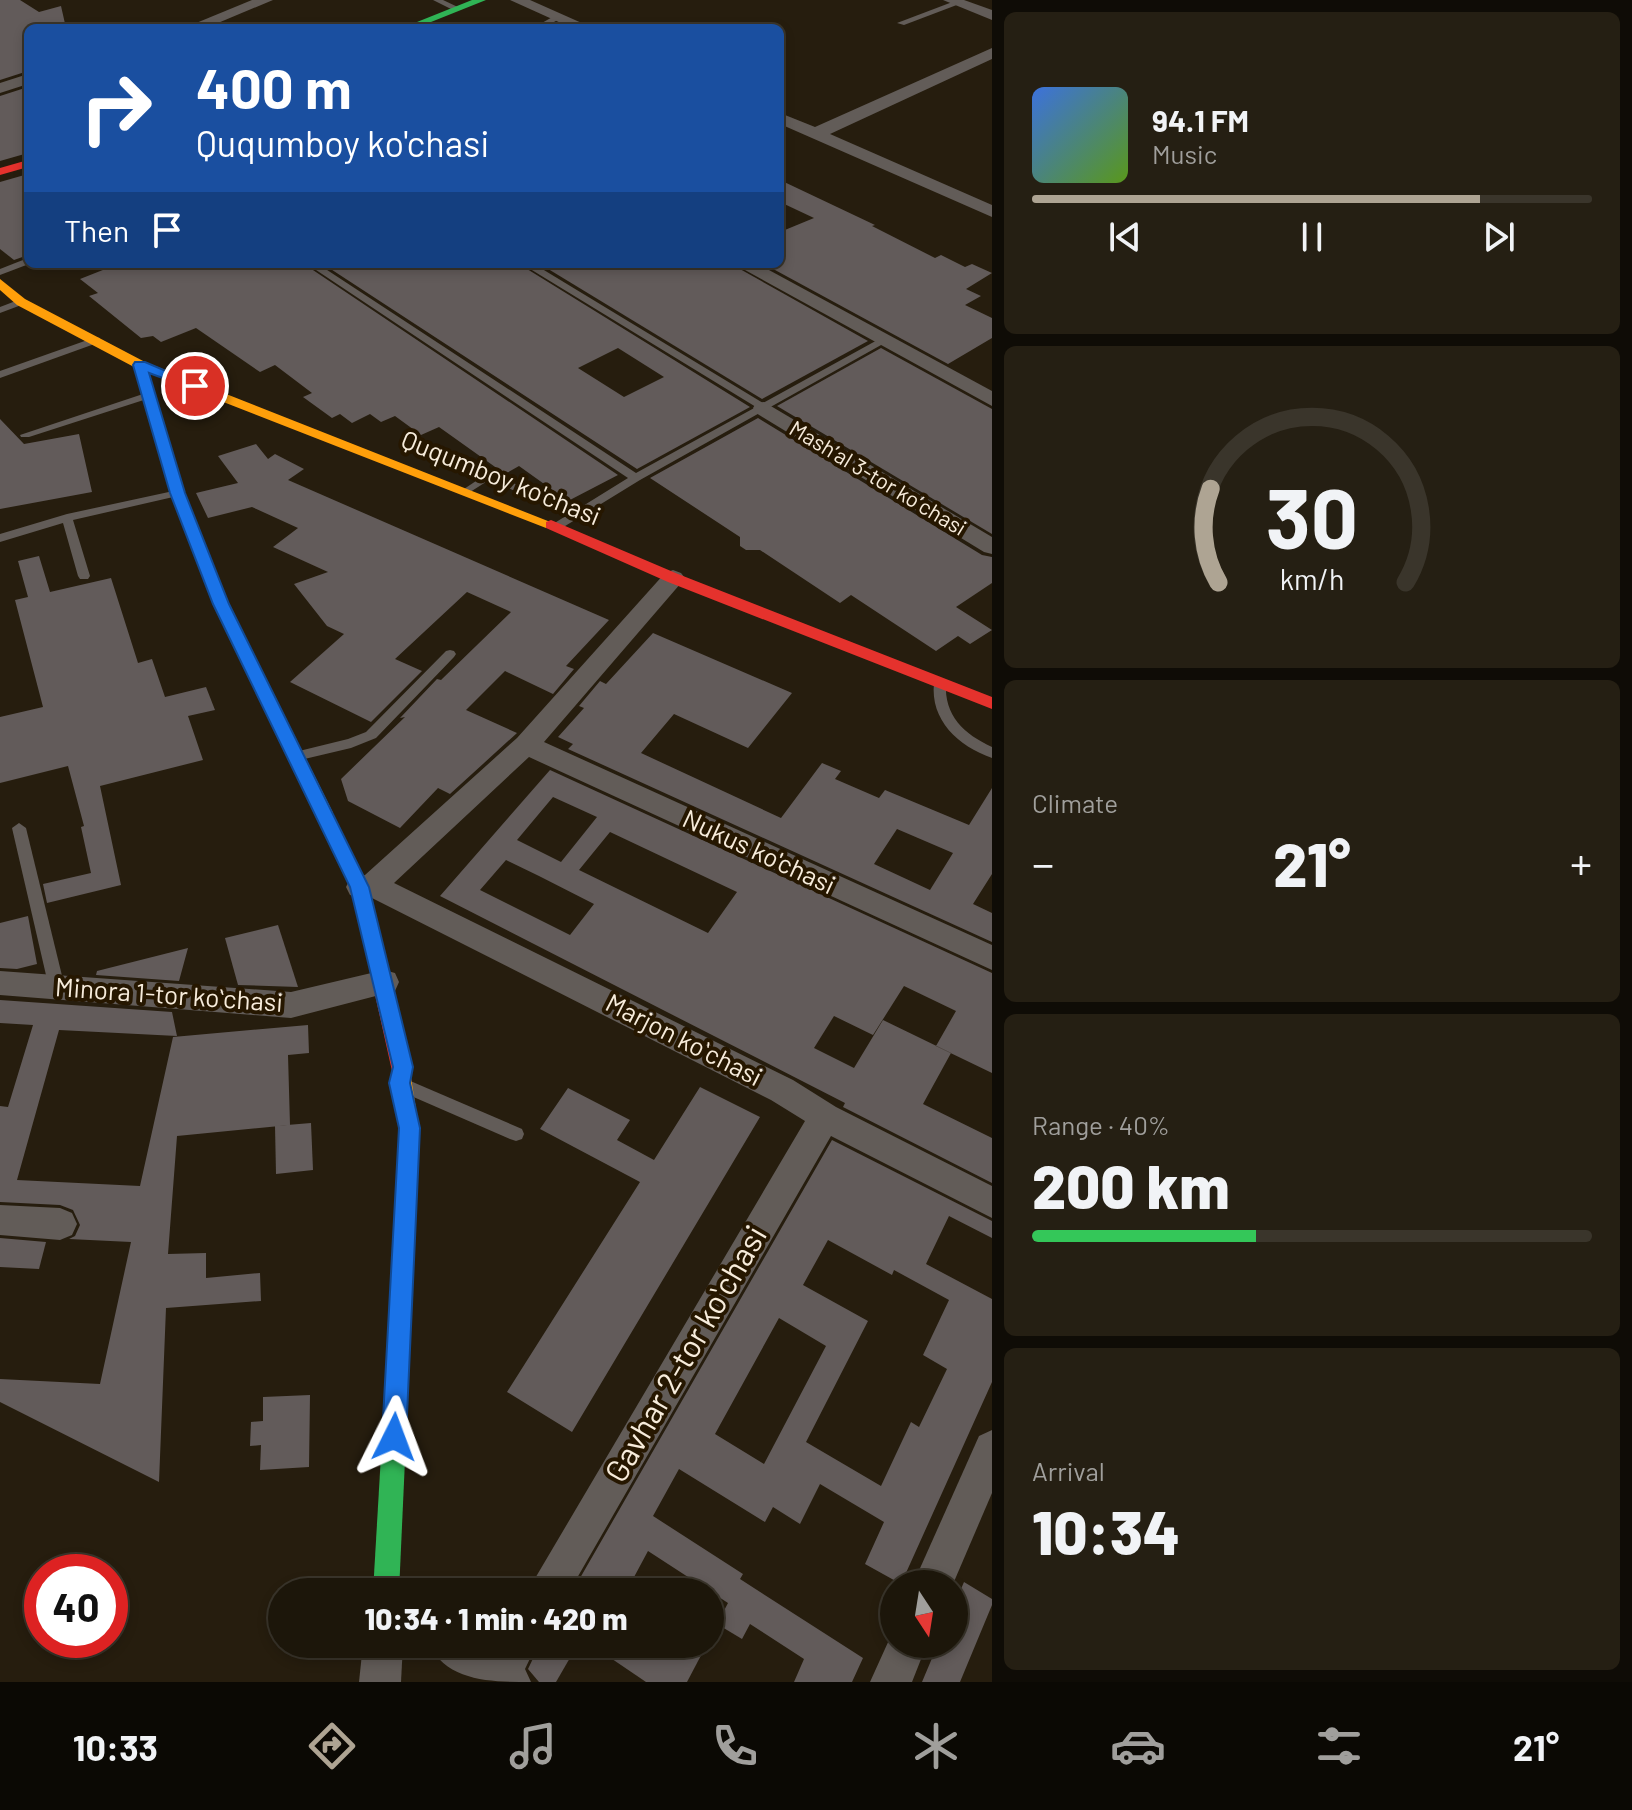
<!DOCTYPE html>
<html lang="en">
<head>
<meta charset="utf-8">
<style>
	body { margin:0; font-family:Barlow,sans-serif; background:#251f13; color:#f1f3f6; height:100vh; display:flex; flex-direction:column; font-size:30px; white-space:nowrap }
	* { box-sizing:border-box; margin:0 }
	p { font-size:26px; color:#a09f9c }
	.icon { flex:none; width:44px; height:44px; fill:none; stroke:currentColor; stroke-width:2; stroke-linecap:round; stroke-linejoin:round }
	.map { position:relative; flex:1; overflow:hidden }
	.drawer { display:flex; flex-direction:column; gap:12px; padding:12px; background:#0f0c06; width:640px }
	.drawer>* { flex:none }
	.hud { position:absolute; left:24px; top:24px; width:760px; height:244px; border-radius:12px; box-shadow:0 4px 12px #0003,0 0 0 2px #3a352b; background:#1a4fa0; color:#fff; overflow:hidden }
	.needle { width:52px; rotate:168deg }
	.fabs { position:absolute; left:880px; top:1570px; display:grid; gap:16px }
	.fabs a { display:grid; place-items:center; width:88px; height:88px; border-radius:50%; background:#1c160a; box-shadow:0 4px 12px #0003,0 0 0 2px #3a352b; font-size:40px }
	.speed { position:absolute; left:24px; top:1554px; display:flex; gap:16px; font-size:40px; font-weight:700; text-align:center }
	.speed>* { display:grid; place-content:center; width:104px; height:104px; border-radius:50%; background:#1c160a; box-shadow:0 4px 12px #0003,0 0 0 2px #3a352b; line-height:1 }
	.speed .limit { border:12px solid #d22; background:#fff; color:#111 }
	.pin { position:absolute; display:grid; place-items:center; width:68px; height:68px; color:#fff; margin:-34px; border:4px solid #fff; border-radius:50%; box-shadow:0 2px 8px #0007 }
	.me { position:absolute; width:88px; margin:-44px; rotate:3deg; stroke-linejoin:round; filter:drop-shadow(0 0 6px #0008) }
	.turn { display:flex; align-items:center; gap:28px; height:168px; padding:0 40px; font-size:36px }
	.turn .icon { width:104px; height:104px; stroke-width:2.5 }
	.turn b { display:block; font-size:56px; line-height:68px }
	.then { display:flex; align-items:center; height:76px; padding:0 40px; background:#0003; gap:16px; font-size:30px }
	.big { font-size:60px; font-weight:800; line-height:1.1 }
	.drawer .card { flex:1; display:flex; flex-direction:column; justify-content:center; gap:12px; min-width:0; padding:0 28px; border-radius:12px; background:#251f13 }
	.drawer .dial { align-items:center; gap:0 }
	.dial svg { height:208px; overflow:visible; fill:none; stroke:#3a352b; stroke-width:7; stroke-linecap:round; text-anchor:middle }
	.dial text { fill:#f1f3f6; stroke:none }
	.song { display:flex; align-items:center; gap:24px }
	.cover { width:96px; height:96px; border-radius:12px; background:linear-gradient(135deg,hsl(220 70% 55%),hsl(90 70% 35%)) }
	.played { height:8px; border-radius:4px; background:linear-gradient(90deg,#aea493 80%,#3a352b 80%) }
	.keys { display:flex; justify-content:space-around; direction:ltr }
	.heat { display:flex; justify-content:space-between; align-items:center; font-size:44px; direction:ltr }
	.charge { height:12px; border-radius:6px; background:linear-gradient(90deg,#34c759 40%,#3a352b 0) }
	.trip { position:absolute; left:268px; top:1578px; width:456px; height:80px; border-radius:40px; background:#1c160a; box-shadow:0 4px 12px #0003,0 0 0 2px #3a352b; font-weight:800; line-height:80px; text-align:center }
	.tab-bar { display:flex; height:128px; justify-content:space-around; align-items:center; background:#0b0904; color:#a09f9c }
	.tab-bar .icon { width:56px; height:56px }
	.tab-bar .active { color:#aea493 }
	.tab-bar b { font-size:36px; color:#f1f3f6 }
	main { display:flex; flex:1; min-height:0 }
	.map>svg:first-child { display:block }
</style>
</head>
<body>
<main>
<div class="map">
<svg width="992" height="1682" viewBox="0 0 992 1682">
	<rect width="100%" height="100%" fill="#261d0e"/>
	<g fill="#625b5a" fill-rule="evenodd">
		<path d="M0,0H20L39,12L61,6L66,28H28V71L0,80Z"/>
		<path d="M28,87V153L0,161V96Z"/>
		<path d="M28,174V255L14,260L0,249V182Z"/>
		<path d="M780,180L875,225L872,226L935,258L941,255L965,267L972,264L992,273L966,289L981,296L965,305L992,318V338L948,364L764,264H780V232L814,218L780,202Z"/>
		<path d="M118,264H304L618,475L568,501L519,466L505,474L439,427L421,435L395,416L381,422L370,414L352,423L340,414L332,418L303,397L312,393L275,365L260,372L196,328L161,342L153,336L141,338L89,296L98,293L80,279Z"/>
		<path d="M323,264H519L750,407L637,469ZM618,348L664,377L624,397L578,368Z"/>
		<path d="M540,264H731L868,341L762,399Z"/>
		<path d="M881,348L992,409V534L777,406Z"/>
		<path d="M758,418L982,555L992,557V583L956,607L992,630L970,644L958,636L936,651L851,595L840,603L760,550H746L740,546V537L650,478Z"/>
		<path d="M0,419L24,444L79,434L92,492L0,509Z"/>
		<path d="M256,444L268,459L275,454L304,469L288,480L609,620L566,666L574,669L553,694L505,671L466,710L517,733L450,794L438,788L400,828L348,801L341,779L405,717L400,718L437,679L441,680L511,612L467,592L395,659L422,671L371,722L290,682L344,634L327,626L294,584L328,572L273,547L298,528L252,507L208,518L196,493L238,483L218,456Z"/>
		<path d="M39,556L50,592L111,578L138,663L152,659L165,697L206,687L215,710L188,716L203,760L100,786L121,885L47,903L43,884L91,873L81,827L84,826L68,766L0,783V717L43,707L15,600L28,597L18,561Z"/>
		<path d="M653,633L792,693L748,748L674,714L641,753L781,818L822,763L841,771L835,779L879,798L885,790L969,825L992,788V874L973,904L992,913V942L568,749L573,744L558,737L584,708L579,706L600,681L606,684ZM897,829L953,853L930,890L874,864Z"/>
		<path d="M550,770L992,973V1073L936,1046L956,1011L904,986L873,1035L834,1016L814,1048L854,1068L883,1020L951,1053L923,1104L992,1138V1183L843,1107L845,1103L440,896ZM553,797L597,817L561,862L517,840ZM610,832L737,892L708,933L579,870ZM506,860L539,876L594,904L570,935L480,890Z"/>
		<path d="M28,916L37,964L17,969L0,968V923Z"/>
		<path d="M278,925L298,987L238,985L225,938Z"/>
		<path d="M188,948L179,981L96,975L97,971Z"/>
		<path d="M0,1000L172,1012L177,1036L59,1030L17,1180L140,1186L173,1037L308,1025L309,1053L288,1055L290,1125L177,1136L168,1254L206,1253V1278L260,1273L261,1301L166,1308L159,1482L0,1402V1379L100,1384L131,1242L69,1239L75,1236L80,1225L73,1210L60,1205L0,1202V1106L8,1107L33,1025L0,1023Z"/>
		<path d="M700,1087L760,1117L572,1432L507,1392L640,1182L540,1129L568,1088L630,1120L617,1140L654,1160Z"/>
		<path d="M311,1123L313,1170L276,1174L275,1126Z"/>
		<path d="M832,1140L992,1221V1238L949,1216L926,1264L992,1299V1382L901,1584L865,1564L884,1522L820,1484L800,1524L773,1507L765,1522L679,1469L653,1516L743,1574L740,1579L863,1658L852,1682H794L804,1659L750,1624L742,1639L717,1624L728,1603L648,1551L626,1592H572ZM828,1240L892,1275L894,1270L949,1300L923,1355L947,1369L919,1427L911,1422L881,1486L806,1442L868,1321L803,1285ZM779,1318L826,1346L764,1464L715,1434Z"/>
		<path d="M0,1238L46,1242L39,1269L0,1267Z"/>
		<path d="M310,1395L309,1467L260,1470L261,1445L250,1446L251,1422L263,1421V1397Z"/>
		<path d="M964,1582L992,1599V1605L960,1682H922L938,1644H954V1605Z"/>
		<path d="M540,1644H578L556,1682H539L528,1669Z"/>
		<path d="M590,1644H707L687,1682H646Z"/>
	</g>
	<g fill="none" stroke-linecap="round" stroke-linejoin="round">
		<g fill="#625c58" fill-rule="evenodd">
			<path d="M433,0H443L462,9L455,11Z"/>
			<path d="M955,1L962,3L904,25L897,23Z"/>
			<path d="M556,15L563,17L543,28H533Z"/>
			<path d="M28,258L29,264L0,275V269Z"/>
			<path d="M307,264H318L636,473L756,407L522,264H534L763,403L881,338L890,340L640,480L557,531L553,530V524L569,514L489,480L467,494L461,491L488,473L578,509L628,478Z"/>
			<path d="M21,299L24,300V304L0,313V307Z"/>
			<path d="M96,337L100,338V342L0,378V371Z"/>
			<path d="M149,392L154,395L153,397L29,437H21L20,435Z"/>
			<path d="M178,490L182,491V495L73,520L90,576L88,579H80L78,576L63,523L0,542V534L67,514Z"/>
			<path d="M450,650L454,651L456,654L454,657L376,738L351,748L296,761L291,759L289,756L291,753L348,739L366,732L446,651Z"/>
			<path d="M940,679L946,683C944,716 964,734 992,747V758C958,746 930,720 934,683Z"/>
			<path d="M19,823L26,828L65,988L62,992L57,994L52,992L49,988L12,828Z"/>
			<path d="M408,1080L522,1129L524,1134L522,1139L516,1141L510,1139L402,1092L400,1087L402,1082Z"/>
		</g>
		<g fill="#625c58" fill-rule="evenodd">
			<path d="M252,0H273L206,28H184Z"/>
			<path d="M510,0H530L593,28H572Z"/>
			<path d="M943,0H964L992,10V20Z"/>
			<path d="M992,48V59L830,134L992,205V217L780,124V113L815,127Z"/>
			<path d="M28,74V84L0,93V83Z"/>
			<path d="M734,264H758L992,391V406Z"/>
			<path d="M764,402L992,537V554L984,552L756,413L753,408L756,403Z"/>
			<path d="M673,570L681,573L685,578L681,583L544,742L992,945V970L529,757L394,883L793,1080L836,1107L992,1186V1218L831,1136L569,1592H527L805,1121L771,1100L370,897L360,898L350,895L346,887L350,879L365,875L517,738L665,573Z"/>
			<path d="M384,970L395,973L399,982L395,991L291,1018L0,995V971L291,992Z"/>
			<path d="M0,1205L60,1208L72,1213L77,1224L72,1235L60,1240L0,1235Z"/>
			<path d="M992,1430V1493L953,1584H913L979,1436Z"/>
			<path d="M894,1629V1644H927L912,1682H870Z"/>
			<path d="M363,1644H403L401,1682H359Z"/>
			<path d="M429,1644H486L492,1648L494,1644H537L525,1669L531,1682C492,1682 447,1682 429,1644Z"/>
		</g>
		<g fill="#30b455" fill-rule="evenodd">
			<path d="M472,0H486L416,28H402Z"/>
			<path d="M394,1426L402,1430L406,1438L399,1592H373L382,1438L386,1430Z"/>
		</g>
		<g fill="#ff9f0a" fill-rule="evenodd">
			<path d="M0,279L25,299L145,362L558,525L556,528H546L149,373L185,493L229,604L333,813L330,818L324,820L315,813L213,604L171,493L134,367L17,305L0,290Z"/>
			<path d="M402,1062L409,1065L419,1128L406,1438L402,1446L394,1450L386,1446L382,1438L399,1128L390,1083L395,1065Z"/>
		</g>
		<g fill="#e5322d" fill-rule="evenodd">
			<path d="M28,160V167L0,175V168Z"/>
			<path d="M551,520L678,574L992,697V709L668,582L546,528V522Z"/>
			<path d="M324,806L330,808L369,887L412,1071L409,1077L402,1080L395,1077L392,1071L351,887L315,813Z"/>
		</g>
	</g>
	<path fill="#1a73e8" stroke="#114b97" stroke-width="2" d="M135,362H145L201,386L195,390L149,373L185,493L229,604L369,887L413,1067L410,1083L420,1128L406,1437L403,1446L394,1449L385,1446L382,1437L399,1128L389,1083L393,1067L350,887L213,604L170,493L133,365Z"/>
	<g text-anchor="middle" stroke-width="8" stroke-linejoin="round" paint-order="stroke">
		<g font-size="22" fill="#f7ecdb" stroke="#261700">
			<text transform="translate(878 478) rotate(31)" y="8">Mashʼal 3-tor koʼchasi</text>
		</g>
		<g font-size="26" fill="#f7ecdb" stroke="#261700">
			<text transform="translate(501 478) rotate(22)" y="9">Ququmboy ko'chasi</text>
			<text transform="translate(759 852) rotate(25)" y="9">Nukus ko'chasi</text>
			<text transform="translate(169 995) rotate(4)" y="9">Minora 1-tor koʻchasi</text>
			<text transform="translate(684 1040) rotate(27)" y="9">Marjon koʻchasi</text>
		</g>
		<g font-size="32" fill="#f7ecdb" stroke="#261700">
			<text transform="translate(686 1354) rotate(-60)" y="11">Gavhar 2-tor koʻchasi</text>
		</g>
	</g>
</svg>
<div class="fabs">
<a><svg class="needle" viewBox="-14 -14 28 28"><path d="M0-13l5 13h-10z" fill="#e53935"/><path d="M0 13l5-13h-10z" fill="#a09f9c"/></svg></a>
</div>
<div class="speed"><div class="limit">40</div></div>
<div class="pin" style="left:195px;top:386px;background:#d93025"><svg class="icon" aria-label="arrive" viewBox="0 0 24 24"><path d="M6 21V4h12l-3 4 3 4H6"/></svg></div>
<svg class="me" style="left:394px;top:1437px" viewBox="-20 -20 40 40"><path d="M0-17L14 15 0 8-14 15z" fill="#1a73e8" stroke="#fff" stroke-width="4"/></svg>
<div class="trip">10:34 · 1 min · 420 m</div>
<div class="hud">
<div class="turn"><svg class="icon" aria-label="right" viewBox="0 0 24 24"><path d="M7 20v-9h11M14 6l5 5-5 5"/></svg><div><b>400 m</b>Ququmboy ko'chasi</div></div>
<div class="then">Then<svg class="icon" aria-label="arrive" viewBox="0 0 24 24"><path d="M6 21V4h12l-3 4 3 4H6"/></svg></div>
</div>
</div>
<section class="drawer">
<div class="card">
<div class="song"><i class="cover"></i><div><b>94.1 FM</b><p>Music</p></div></div>
<div class="played"></div>
<div class="keys"><svg class="icon" aria-label="previous" viewBox="0 0 24 24"><path d="M18 5L8 12l10 7zM5 5v14"/></svg><svg class="icon" aria-label="pause" viewBox="0 0 24 24"><path d="M8 5v14M16 5v14"/></svg><svg class="icon" aria-label="next" viewBox="0 0 24 24"><path d="M6 5l10 7-10 7zM19 5v14"/></svg></div>
</div>
<div class="card dial"><svg viewBox="0 0 100 80">
<path d="M14 69A42 42 0 1 1 86 69"/>
<path d="M14 69A42 42 0 0 1 11 33" stroke="#aea493"/>
<text x="50" y="56" font-size="32" font-weight="700">30</text>
<text x="50" y="72" font-size="11">km/h</text>
</svg></div>
<div class="card"><p>Climate</p>
<div class="heat"><a>−</a><b class="big">21°</b><a>+</a></div>
</div>
<div class="card"><p>Range · 40%</p><b class="big">200 km</b><div class="charge"></div></div>
<div class="card"><p>Arrival</p><b class="big">10:34</b></div>
</section>
</main>
<nav class="tab-bar">
<b>10:33</b>
<svg class="icon active" aria-label="directions" viewBox="0 0 24 24"><path d="M12 3l9 9-9 9-9-9zM9 14v-3h6M13 9l2 2-2 2"/></svg>
<svg class="icon" aria-label="music" viewBox="0 0 24 24"><path d="M9 18V5l10-2v13"/><circle cx="6" cy="18" r="3"/><circle cx="16" cy="16" r="3"/></svg>
<svg class="icon" aria-label="phone" viewBox="0 0 24 24"><path d="M5 4h4l2 5-3 2q2 4 5 5l2-3 5 2v4C11 20 4 13 5 4z"/></svg>
<svg class="icon" aria-label="climate" viewBox="0 0 24 24"><path d="M12 3v18M4 7l16 10M4 17L20 7"/></svg>
<svg class="icon" aria-label="car" viewBox="0 0 24 24"><path d="M5 17H2v-5l4-1 3-4h7l3 4 3 1v5h-3M9 17h6M6 11h13"/><circle cx="7" cy="17" r="2"/><circle cx="17" cy="17" r="2"/></svg>
<svg class="icon" aria-label="filters" viewBox="0 0 24 24"><path d="M4 7h16M4 17h16"/><circle cx="9" cy="7" r="2"/><circle cx="15" cy="17" r="2"/></svg>
<b>21°</b>
</nav>
</body>
</html>
